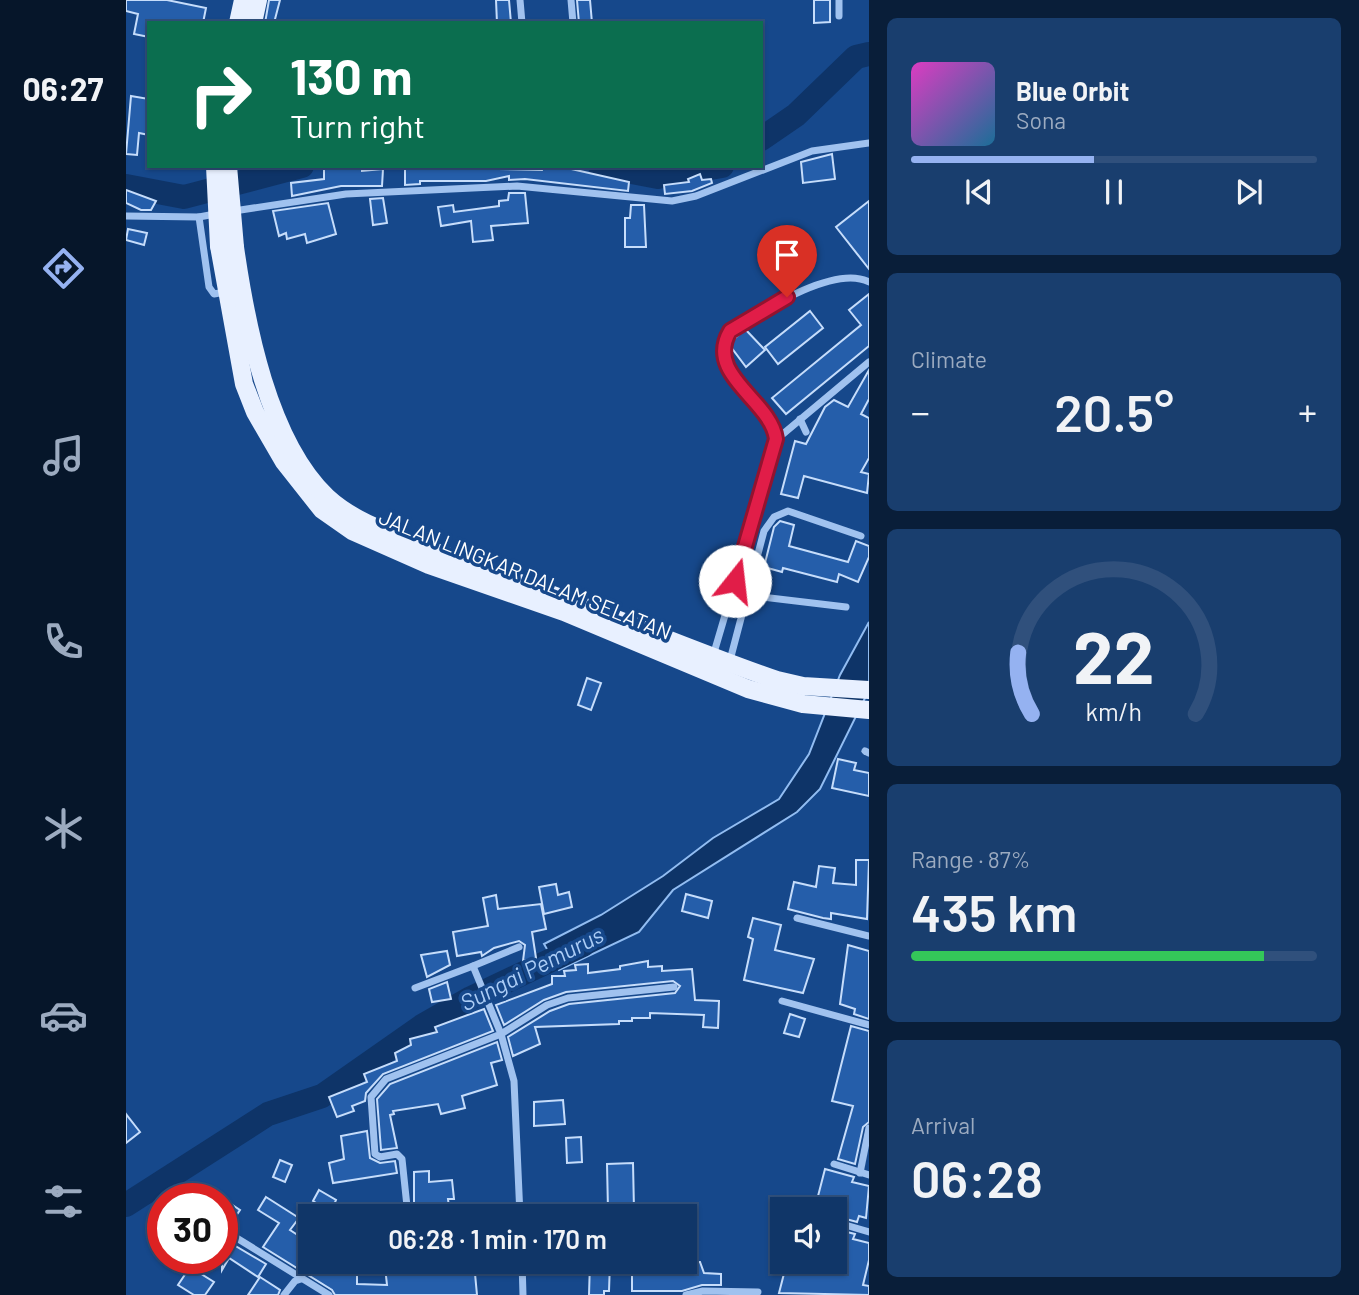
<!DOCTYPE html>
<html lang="en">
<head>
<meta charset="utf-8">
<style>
	body { margin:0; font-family:Barlow,sans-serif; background:#193e6e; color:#f1f3f6; height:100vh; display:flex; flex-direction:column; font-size:26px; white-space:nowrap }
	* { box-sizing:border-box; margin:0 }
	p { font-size:23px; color:#9cabc0 }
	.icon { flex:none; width:38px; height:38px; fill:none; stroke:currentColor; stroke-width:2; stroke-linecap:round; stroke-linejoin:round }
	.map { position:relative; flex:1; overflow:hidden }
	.details { display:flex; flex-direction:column; gap:18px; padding:18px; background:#091e39; width:490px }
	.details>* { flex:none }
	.banner { position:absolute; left:21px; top:21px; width:616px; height:147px; border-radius:0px; box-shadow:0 2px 5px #0004,0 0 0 2px #30507c; background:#0b6e4f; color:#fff; overflow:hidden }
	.fabs { position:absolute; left:644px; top:1197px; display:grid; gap:14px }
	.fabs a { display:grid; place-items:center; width:77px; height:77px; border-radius:0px; background:#103668; box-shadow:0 2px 5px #0004,0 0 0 2px #30507c; font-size:35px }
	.speed { position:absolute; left:21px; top:1183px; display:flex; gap:14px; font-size:35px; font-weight:700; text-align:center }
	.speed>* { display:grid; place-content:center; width:91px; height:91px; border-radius:50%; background:#103668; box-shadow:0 2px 5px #0004,0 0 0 2px #30507c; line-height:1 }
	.speed .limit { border:10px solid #d22; background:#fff; color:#111 }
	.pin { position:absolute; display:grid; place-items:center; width:60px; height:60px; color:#fff; margin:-72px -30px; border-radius:50% 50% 50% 0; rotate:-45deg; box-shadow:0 0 7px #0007 }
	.pin .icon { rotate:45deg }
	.me { position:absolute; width:77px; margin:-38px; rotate:16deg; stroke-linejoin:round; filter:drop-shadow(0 0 5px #0008) }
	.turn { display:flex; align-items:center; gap:24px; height:147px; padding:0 28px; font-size:32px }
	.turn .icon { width:91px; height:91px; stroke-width:2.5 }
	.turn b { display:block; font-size:49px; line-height:60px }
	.big { font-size:52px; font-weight:600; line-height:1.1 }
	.details .widget { flex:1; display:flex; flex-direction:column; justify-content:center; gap:10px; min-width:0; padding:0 24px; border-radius:10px; background:#193e6e }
	.details .dial { align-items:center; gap:0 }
	.dial svg { height:182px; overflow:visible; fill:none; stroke:#30507c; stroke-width:7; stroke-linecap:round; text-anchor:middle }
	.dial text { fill:#f1f3f6; stroke:none }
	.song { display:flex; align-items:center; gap:21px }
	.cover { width:84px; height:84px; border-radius:10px; background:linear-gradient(135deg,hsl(310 70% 55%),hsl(200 70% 35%)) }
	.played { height:7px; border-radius:4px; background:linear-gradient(90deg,#95b2f1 45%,#30507c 45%) }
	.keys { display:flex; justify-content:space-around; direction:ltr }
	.heat { display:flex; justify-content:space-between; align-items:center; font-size:38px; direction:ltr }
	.charge { height:10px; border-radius:5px; background:linear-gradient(90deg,#34c759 87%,#30507c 0) }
	.trip { position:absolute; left:172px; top:1204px; width:399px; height:70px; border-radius:0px; background:#103668; box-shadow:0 2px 5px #0004,0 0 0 2px #30507c; font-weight:600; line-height:70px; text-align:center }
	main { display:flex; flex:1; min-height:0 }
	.tab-bar { display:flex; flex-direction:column; width:126px; justify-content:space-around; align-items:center; background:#06162a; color:#9cabc0 }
	.tab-bar .icon { width:49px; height:49px }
	.tab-bar .active { color:#95b2f1 }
	.tab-bar b { font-size:32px; color:#f1f3f6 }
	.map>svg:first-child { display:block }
</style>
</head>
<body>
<main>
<nav class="tab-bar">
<b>06:27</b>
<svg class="icon active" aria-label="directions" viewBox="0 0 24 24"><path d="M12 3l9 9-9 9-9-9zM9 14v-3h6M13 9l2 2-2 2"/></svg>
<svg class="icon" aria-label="music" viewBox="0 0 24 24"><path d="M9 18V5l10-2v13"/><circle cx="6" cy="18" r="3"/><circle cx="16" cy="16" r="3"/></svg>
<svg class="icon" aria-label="phone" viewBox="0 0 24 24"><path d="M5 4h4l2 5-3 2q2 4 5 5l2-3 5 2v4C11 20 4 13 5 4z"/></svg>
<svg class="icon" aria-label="climate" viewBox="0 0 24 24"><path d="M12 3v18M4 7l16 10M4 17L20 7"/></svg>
<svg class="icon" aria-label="car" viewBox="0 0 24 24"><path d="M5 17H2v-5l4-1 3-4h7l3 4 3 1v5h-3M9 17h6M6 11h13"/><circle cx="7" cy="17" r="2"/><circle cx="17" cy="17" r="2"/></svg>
<svg class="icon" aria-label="filters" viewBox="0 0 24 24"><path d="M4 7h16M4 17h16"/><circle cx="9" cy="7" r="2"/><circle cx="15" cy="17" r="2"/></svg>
</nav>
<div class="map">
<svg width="743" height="1295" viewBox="0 0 743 1295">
	<rect width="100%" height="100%" fill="#16488b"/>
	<path fill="#0e3468" stroke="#92bdf2" stroke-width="2" d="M743,622V690L694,789L671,812L547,890L513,932L433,970L418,944L475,915L537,876L587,838L653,799L683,754L714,675Z"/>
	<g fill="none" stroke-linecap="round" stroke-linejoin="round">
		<g stroke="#0e3468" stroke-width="24">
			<path d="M635,139L670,115L730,57L743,54"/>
			<path d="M474,166L532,177L596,166"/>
			<path d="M0,186L58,197L176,166"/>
			<path d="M0,1205L142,1114L196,1096L296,1026L345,998L457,945"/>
		</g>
	</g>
	<g fill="#255eaa" stroke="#c6ddfb" stroke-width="2">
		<path d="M0,0H41L80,8L77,23H23V37L8,34L12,14L0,11Z"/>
		<path d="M143,0H154L148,23H139Z"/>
		<path d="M370,0H383L385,23H371Z"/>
		<path d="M451,0H464L466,23H453Z"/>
		<path d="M688,0H704V22L688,23Z"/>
		<path d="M5,96L23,99V135L13,133L11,155L0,154Z"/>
		<path d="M706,154L709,179L677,183L675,162Z"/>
		<path d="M236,166V171L257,169L256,186H215L166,196L165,183L198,179V168Z"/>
		<path d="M279,166H372L373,169L416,170L417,166H432L503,182L502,191L399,179L383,180V176L360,181H294V184L279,185Z"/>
		<path d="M574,174L576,180L585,179L586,183L566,191L539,194L538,185L563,182L562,179Z"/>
		<path d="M0,190L30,201L25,210H15L0,203Z"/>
		<path d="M383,193H399L402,223L365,226L367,240L347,242L345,221L315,226L312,207L327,205L328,212L373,206V201L382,200Z"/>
		<path d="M257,198L261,223L247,225L244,199Z"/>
		<path d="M743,201V269L710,227Z"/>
		<path d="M202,203L210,234L181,243L179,234L161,239L160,233L153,236L147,211Z"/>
		<path d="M505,205H518L520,247H499V218H504Z"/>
		<path d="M2,229L21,233L18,245L0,240Z"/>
		<path d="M743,294V346L660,414L646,398L735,325L723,310Z"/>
		<path d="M684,311L697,328L652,364L639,347Z"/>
		<path d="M619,329L639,350L620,367L605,347L608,339Z"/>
		<path d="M743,370V399L735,414L743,418V458L735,472L743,474L741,493L678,476L672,498L655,494L669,441L680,444L699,407L708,400L722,407Z"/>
		<path d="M654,521L668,525L663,546L722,562L730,541L743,546V557L732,582L713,574L711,582L657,568L656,572L638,567L648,527Z"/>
		<path d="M461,678L475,683L465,710L452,705Z"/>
		<path d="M712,759L730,763L728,770L743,773V796L706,788Z"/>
		<path d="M730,860H743L741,919L705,913V919L697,918L662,909L668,882L690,887L693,866L709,868L707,883L730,885Z"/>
		<path d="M430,884L432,895L443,892L446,907L418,914L413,887Z"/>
		<path d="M560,894L586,901L582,918L556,911Z"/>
		<path d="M370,895L372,909L415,904L420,929L406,932L410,958L397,961L399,945L393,941L368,948L356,956L355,952L331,956L327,932L362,926L357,898Z"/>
		<path d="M627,918L655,925L649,950L688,959L677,993L618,980L627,939L622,937Z"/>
		<path d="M722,945L743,951V1019L728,1014L729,1009L714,1004Z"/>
		<path d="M321,951L324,965L301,977L295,955Z"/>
		<path d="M522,961V967L536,966V971L566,969L569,1000L593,1001L592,1028L577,1027L578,1015L524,1013V1018H506V1021H493V1024L409,1027L414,1044L387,1056L382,1037L424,1011L443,1004L549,993L554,986L547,981L440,992L418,1000L378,1025L370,1005L426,984V976H439L438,971L450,970L449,965L462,964V973L494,969V966Z"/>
		<path d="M321,982L325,999L306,1002L303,989Z"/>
		<path d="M358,1009L367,1031L257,1074L240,1093L239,1101L226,1106L228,1111L211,1117L203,1097L241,1082L238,1074L271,1061L269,1053L285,1045L284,1039L311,1032L309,1027Z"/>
		<path d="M664,1014L679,1019L673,1037L658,1033Z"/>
		<path d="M725,1026L743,1031V1122L737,1127L729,1164L712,1159L727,1106L706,1101Z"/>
		<path d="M371,1042L376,1060L365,1063L371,1085L336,1096L339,1108L315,1114L312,1104L267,1111L268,1114L264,1115L271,1148L255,1150L251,1099L264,1084Z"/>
		<path d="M437,1100L439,1124L408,1126V1102Z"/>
		<path d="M0,1114L14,1132L0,1143Z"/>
		<path d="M241,1131L244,1158L254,1163L269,1161L271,1173L207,1183L203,1163L218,1159L215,1136Z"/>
		<path d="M455,1137L456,1162L441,1163L440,1138Z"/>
		<path d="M154,1160L166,1165L159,1182L147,1177Z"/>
		<path d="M507,1163L508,1210H482L481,1164Z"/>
		<path d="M699,1169L728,1177L726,1182L743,1186L740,1218L733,1216L731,1222L720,1219L721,1213L716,1212L717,1207L691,1200Z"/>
		<path d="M303,1171V1182L326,1180L328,1199H322L323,1207L288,1211V1172Z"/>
		<path d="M76,1185L114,1210L103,1226L96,1223V1199H68Z"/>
		<path d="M193,1190L210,1200L205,1212L187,1201Z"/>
		<path d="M140,1197L173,1218L164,1230L184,1243V1262H214L231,1273V1284L261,1285L259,1267L290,1265L289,1262L348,1263L351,1295H209L206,1290L137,1247L153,1223L132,1210Z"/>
		<path d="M717,1231L729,1234L727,1239L743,1243V1260L737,1285L743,1286V1295L653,1293L661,1262H709V1232L716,1234Z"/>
		<path d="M96,1238L140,1264L132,1277L103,1258L96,1270Z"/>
		<path d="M464,1262H484L483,1291H478V1295H463Z"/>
		<path d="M506,1262H574L578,1273L595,1274V1285H576L556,1291H506Z"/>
		<path d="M64,1267L88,1282L79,1295H68L52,1285Z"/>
		<path d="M134,1277L154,1290L152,1295H122Z"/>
	</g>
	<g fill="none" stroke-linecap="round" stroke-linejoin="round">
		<g stroke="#a0c2ef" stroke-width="7">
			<path d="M394,0L396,23"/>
			<path d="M445,0L447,23"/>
			<path d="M713,16V0"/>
			<path d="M108,211L220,194L391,186L546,201L570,196L686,151L743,143"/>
			<path d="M0,216L73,217L89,214"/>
			<path d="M73,217L83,287L88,294L99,292"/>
			<path d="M674,419L680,432"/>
			<path d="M651,439L743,362"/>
			<path d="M620,595L720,607"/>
			<path d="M587,656L651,439C645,400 578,375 604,331C635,312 708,264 743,282"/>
			<path d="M603,664L638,531L648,517L662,511L735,536"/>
			<path d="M739,751L743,753"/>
			<path d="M671,918L743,936"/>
			<path d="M289,988L347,966"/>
			<path d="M656,1001L743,1025"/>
			<path d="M708,1164L743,1175"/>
			<path d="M734,1173L743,1128"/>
			<path d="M282,1216L276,1159L271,1154L254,1157L249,1154L245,1097L260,1079L375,1034L347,966L393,947"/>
			<path d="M394,1216L388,1081L375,1034L421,1005L442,998L548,987"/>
			<path d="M491,1216H522"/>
			<path d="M709,1222L743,1232"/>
			<path d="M96,1229L203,1295"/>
			<path d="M396,1262L397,1295"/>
			<path d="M158,1295L169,1281L175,1279"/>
			<path d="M560,1295L577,1291L632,1292"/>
		</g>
		<g stroke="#e8f0ff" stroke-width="18">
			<path d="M112,23L117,0"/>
			<path d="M127,23L132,0"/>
			<path d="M93,246L118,384L129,412L158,462L196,510L226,531L303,565L438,612L622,689L677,704L743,710"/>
			<path d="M109,247C120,324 142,441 201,497C226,520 258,531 290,544C340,564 392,582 443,601C513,627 581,656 651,680L677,686L743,690"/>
		</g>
		<g stroke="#e8f0ff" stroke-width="18">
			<path d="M89,166L93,246"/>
			<path d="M102,166L109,247"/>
		</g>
	</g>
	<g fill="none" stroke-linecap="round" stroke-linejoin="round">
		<g stroke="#92132f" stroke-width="18">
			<path id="route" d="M609,581L650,439C645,400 578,375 604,331L661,297"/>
		</g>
		<use href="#route" stroke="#e11d48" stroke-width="12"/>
	</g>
	<g text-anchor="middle" stroke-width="7" stroke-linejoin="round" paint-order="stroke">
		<g font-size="21" fill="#fff" stroke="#16488b">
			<text transform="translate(399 575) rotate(22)" y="7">JALAN LINGKAR DALAM SELATAN</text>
		</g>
		<g font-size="23" font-style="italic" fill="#accdf6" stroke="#16488b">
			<text transform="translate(406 969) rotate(-27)" y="8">Sungai Pemurus</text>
		</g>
	</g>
</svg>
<div class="fabs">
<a><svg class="icon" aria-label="sound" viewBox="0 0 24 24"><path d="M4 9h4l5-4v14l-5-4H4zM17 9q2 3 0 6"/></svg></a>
</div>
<div class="speed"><div class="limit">30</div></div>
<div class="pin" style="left:661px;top:297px;background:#d93025"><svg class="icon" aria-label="arrive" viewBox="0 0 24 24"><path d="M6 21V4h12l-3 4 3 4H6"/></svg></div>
<svg class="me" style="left:609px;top:581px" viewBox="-20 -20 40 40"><circle r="19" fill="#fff"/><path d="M0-13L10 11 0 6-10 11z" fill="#e11d48"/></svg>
<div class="trip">06:28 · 1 min · 170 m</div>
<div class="banner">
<div class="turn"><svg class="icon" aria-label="right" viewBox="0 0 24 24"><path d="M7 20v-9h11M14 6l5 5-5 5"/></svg><div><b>130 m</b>Turn right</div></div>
</div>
</div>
<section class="details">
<div class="widget">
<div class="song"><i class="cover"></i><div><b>Blue Orbit</b><p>Sona</p></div></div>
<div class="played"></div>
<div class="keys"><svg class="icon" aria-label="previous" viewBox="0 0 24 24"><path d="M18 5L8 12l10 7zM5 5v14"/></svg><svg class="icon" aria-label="pause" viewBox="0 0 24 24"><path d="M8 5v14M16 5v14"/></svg><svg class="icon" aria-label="next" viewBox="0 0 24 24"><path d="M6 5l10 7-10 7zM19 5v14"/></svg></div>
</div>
<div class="widget"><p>Climate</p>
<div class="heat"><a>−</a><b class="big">20.5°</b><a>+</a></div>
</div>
<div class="widget dial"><svg viewBox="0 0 100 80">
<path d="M14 69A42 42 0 1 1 86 69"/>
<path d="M14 69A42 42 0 0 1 8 42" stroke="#95b2f1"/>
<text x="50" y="56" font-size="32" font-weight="700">22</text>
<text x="50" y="72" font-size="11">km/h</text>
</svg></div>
<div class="widget"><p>Range · 87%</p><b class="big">435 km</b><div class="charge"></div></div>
<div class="widget"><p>Arrival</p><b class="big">06:28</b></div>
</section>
</main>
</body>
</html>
